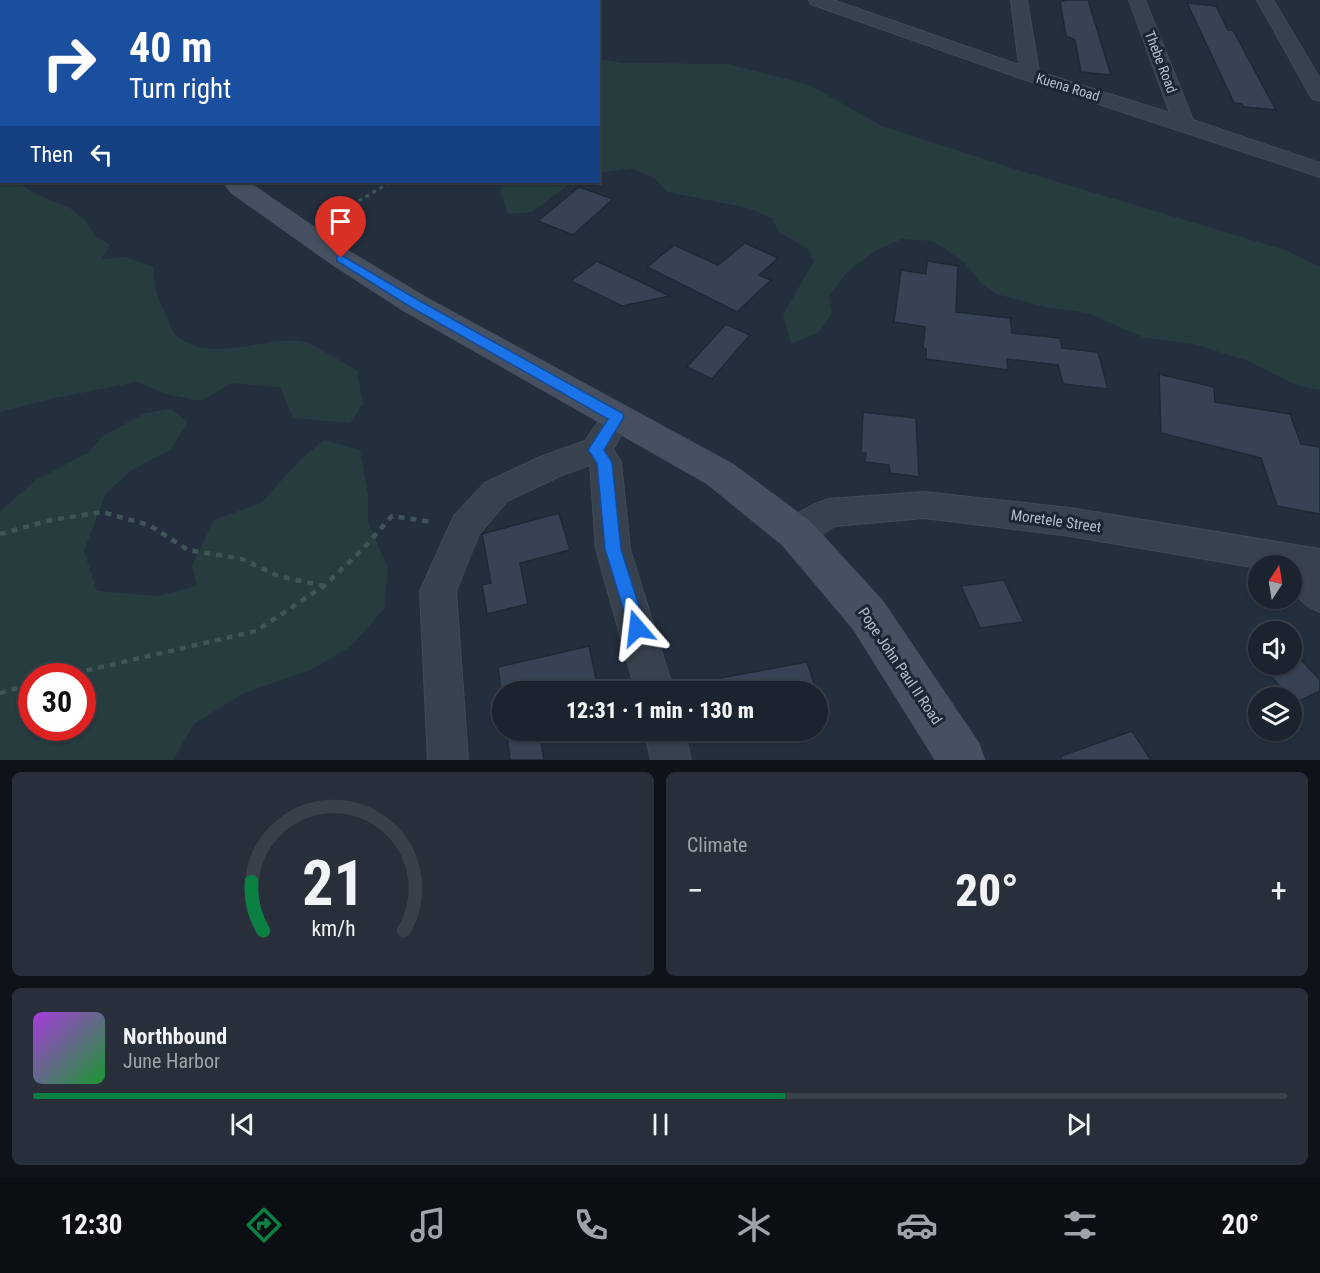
<!DOCTYPE html>
<html lang="en">
<head>
<meta charset="utf-8">
<style>
	body { margin:0; font-family:"Roboto Condensed",sans-serif; background:#282f3a; color:#f1f3f6; height:100vh; display:flex; flex-direction:column; font-size:22px; white-space:nowrap }
	* { box-sizing:border-box; margin:0 }
	p { font-size:20px; color:#a0a4aa }
	.icon { flex:none; width:33px; height:33px; fill:none; stroke:currentColor; stroke-width:2; stroke-linecap:round; stroke-linejoin:round }
	.map { position:relative; height:760px; overflow:hidden }
	.side { display:flex; flex-direction:column; gap:12px; padding:12px; background:#0f1319; flex:1 }
	.side>* { flex:none }
	.guide { position:absolute; left:0px; top:0px; width:600px; height:183px; box-shadow:0 2px 4px #0004,0 0 0 2px #39404a; background:#1a4fa0; color:#fff; overflow:hidden }
	.needle { width:39px; rotate:12deg }
	.controls { position:absolute; left:1248px; top:555px; display:grid; gap:12px }
	.controls a { display:grid; place-items:center; width:54px; height:54px; border-radius:50%; background:#1b232e; box-shadow:0 2px 4px #0004,0 0 0 2px #39404a; font-size:30px }
	.speed { position:absolute; left:18px; top:663px; display:flex; gap:12px; font-size:30px; font-weight:700; text-align:center }
	.speed>* { display:grid; place-content:center; width:78px; height:78px; border-radius:50%; background:#1b232e; box-shadow:0 2px 4px #0004,0 0 0 2px #39404a; line-height:1 }
	.speed .limit { border:9px solid #d22; background:#fff; color:#111 }
	.pin { position:absolute; display:grid; place-items:center; width:51px; height:51px; color:#fff; margin:-62px -26px; border-radius:50% 50% 50% 0; rotate:-45deg; box-shadow:0 0 6px #0007 }
	.pin .icon { rotate:45deg }
	.me { position:absolute; width:66px; margin:-33px; rotate:343deg; stroke-linejoin:round; filter:drop-shadow(0 0 4px #0008) }
	.turn { display:flex; align-items:center; gap:21px; height:126px; padding:0 30px; font-size:27px }
	.turn .icon { width:78px; height:78px; stroke-width:2.5 }
	.turn b { display:block; font-size:42px; line-height:51px }
	.then { display:flex; align-items:center; height:57px; padding:0 30px; background:#0003; gap:12px; font-size:22px }
	.big { font-size:45px; font-weight:800; line-height:1.1 }
	.side .tile { flex:1; display:flex; flex-direction:column; justify-content:center; gap:9px; min-width:0; padding:0 21px; border-radius:9px; background:#282f3a }
	.side .dial { align-items:center; gap:0 }
	.dial svg { height:156px; overflow:visible; fill:none; stroke:#39404a; stroke-width:7; stroke-linecap:round; text-anchor:middle }
	.dial text { fill:#f1f3f6; stroke:none }
	.song { display:flex; align-items:center; gap:18px }
	.cover { width:72px; height:72px; border-radius:9px; background:linear-gradient(135deg,hsl(280 70% 55%),hsl(130 70% 35%)) }
	.played { height:6px; border-radius:3px; background:linear-gradient(90deg,#0b8043 60%,#39404a 60%) }
	.keys { display:flex; justify-content:space-around; direction:ltr }
	.heat { display:flex; justify-content:space-between; align-items:center; font-size:33px; direction:ltr }
	.side .tiles { flex:1; display:grid; gap:12px; grid-template-columns:1fr 1fr }
	.tile:last-child { grid-column:span 2 }
	.trip { position:absolute; left:492px; top:681px; width:336px; height:60px; border-radius:30px; background:#1b232e; box-shadow:0 2px 4px #0004,0 0 0 2px #39404a; font-weight:800; line-height:60px; text-align:center }
	.menu { display:flex; height:96px; justify-content:space-around; align-items:center; background:#0b0e12; color:#a0a4aa }
	.menu .icon { width:42px; height:42px }
	.menu .current { color:#0b8043 }
	.menu b { font-size:27px; color:#f1f3f6 }
	.map>svg:first-child { display:block }
</style>
</head>
<body>
<div class="map">
<svg width="1320" height="760" viewBox="0 0 1320 760">
	<rect width="100%" height="100%" fill="#242f3e"/>
	<g fill="#263c3f" fill-rule="evenodd">
		<path d="M598,59L622,63L728,64L809,85L882,126L1021,171L1285,250L1320,267V390L1296,385L1248,361L1194,344L1145,338L1088,313L1045,307L996,294L981,283L965,263L933,241L902,239L875,251L846,273L829,296L832,313L819,332L791,344L783,315L814,261L808,249L779,232L772,218L748,208L667,192L654,178L631,168L599,173Z"/>
		<path d="M0,111L2,182H18L34,193L70,208L85,220L94,235L110,245L102,259L125,257L154,267C153,286 158,298 166,315C169,321 171,331 176,335C209,365 260,337 300,341C312,342 344,364 357,370L363,404L350,423L293,418L280,387L232,383L201,401L170,395L136,382L55,398L0,412Z"/>
		<path d="M502,182H572L532,212L508,214L501,194Z"/>
		<path d="M171,409L188,422L171,449L132,470L106,493L84,551L97,591L158,596L197,586L192,566L214,520L261,503L299,461L324,440L360,450L368,494V522L388,568L384,609L351,646L313,669L242,694L194,724L173,760H0V511L36,480L88,453L103,436L145,413ZM82,676V728H32V676Z"/>
	</g>
	<g fill="#364354" stroke="#1f2835" stroke-width="1.5">
		<path d="M1066,0H1088L1111,75L1081,72L1075,40L1066,36L1060,2Z"/>
		<path d="M1187,3L1216,6L1228,30H1233L1276,110L1244,107L1242,104L1234,103Z"/>
		<path d="M579,187L613,199L573,235L538,221Z"/>
		<path d="M745,243L778,258L759,275L771,280L737,312L647,267L674,245L718,265Z"/>
		<path d="M597,261L670,296L622,306L571,281Z"/>
		<path d="M927,261L958,266L956,312L1010,318L1012,333L1060,338L1062,348L1098,352L1108,389L1063,384L1058,365L1007,359L1008,370L926,359V349L923,348L925,327L894,322L901,270L926,274Z"/>
		<path d="M726,324L750,335L712,379L687,367Z"/>
		<path d="M1159,374L1214,387L1215,402L1290,414L1301,444L1320,447V514L1277,506L1261,458L1161,433Z"/>
		<path d="M863,412L916,418L919,477L890,473L889,465L865,462L866,453H861Z"/>
		<path d="M559,513L570,550L520,563L528,604L487,614L482,585L491,583L482,534Z"/>
		<path d="M1004,580L1024,622L980,628L961,586Z"/>
		<path d="M589,646L599,692H502V702L498,667Z"/>
		<path d="M1292,650L1320,680V691L1295,703L1260,664H1292Z"/>
		<path d="M807,662L817,692H721L720,678Z"/>
		<path d="M506,730H539L544,760H510Z"/>
		<path d="M1132,731L1151,760H1062L1061,756Z"/>
	</g>
	<g fill="none" stroke-linecap="round" stroke-linejoin="round">
		<g stroke="#414a57" stroke-width="2">
			<g id="minor">
				<path d="M809,0H833L1019,65L1011,0H1027L1039,72L1170,113L1129,0H1145L1193,120L1320,163V177L1023,79L811,4Z"/>
				<path d="M1257,0H1273L1320,79V101L1313,99L1310,95Z"/>
				<path d="M617,406L627,409L632,417L613,449L621,462L630,549L674,692H636L596,549L590,465L562,475L507,501L479,534L456,591L468,760H428L420,591L454,516L485,483L540,457L585,441L607,409Z"/>
				<path d="M924,492L1070,508L1320,549V612C1296,603 1292,590 1292,566H1258V568L1070,536L924,518L835,526L808,543L796,547L784,543L779,533C788,516 811,505 829,499Z"/>
				<path d="M644,730H684L691,760H651Z"/>
			</g>
		</g>
		<g stroke="#414a57" stroke-width="1">
			<g id="secondary">
				<rect x="122" y="0" width="20" height="2"/>
				<path d="M223,182H249L351,252L424,296L733,464L810,521L883,601L979,743L985,760H935L853,629L782,545L707,484L402,310L331,264L231,193Z"/>
			</g>
		</g>
		<path stroke="#3f5557" stroke-width="3" stroke-dasharray="4 4" stroke-linecap="butt" d="M331,217L391,182"/>
		<g stroke="#3f5557" stroke-width="4.5" stroke-dasharray="6 6" stroke-linecap="butt">
			<path d="M0,534L51,520L102,512L149,525L188,550L242,559L278,576L324,586"/>
			<path d="M63,676L256,631L324,586L363,549L392,516L432,522"/>
			<path d="M0,693L32,684"/>
		</g>
		<use href="#minor" fill="#38414e" fill-rule="evenodd"/>
		<use href="#secondary" fill="#465061" fill-rule="evenodd"/>
	</g>
	<path fill="#1a73e8" stroke="#114b97" stroke-width="1.5" d="M341,255L418,300L622,413L624,417L604,450L612,462L621,549L646,628L643,633L637,636L631,633L629,628L605,549L597,463L588,450L608,419L409,306L337,261V256Z"/>
	<g text-anchor="middle" stroke-width="6" stroke-linejoin="round" paint-order="stroke">
		<g font-size="14" fill="#b4bcc9" stroke="#1d2633">
			<text transform="translate(1161 62) rotate(69)" y="5">Thebe Road</text>
			<text transform="translate(1068 87) rotate(17)" y="5">Kuena Road</text>
		</g>
		<g font-size="15" fill="#b4bcc9" stroke="#1d2633">
			<text transform="translate(1056 521) rotate(8)" y="5">Moretele Street</text>
			<text transform="translate(900 666) rotate(56)" y="5">Pope John Paul II Road</text>
		</g>
	</g>
</svg>
<div class="controls">
<a><svg class="needle" viewBox="-14 -14 28 28"><path d="M0-13l5 13h-10z" fill="#e53935"/><path d="M0 13l5-13h-10z" fill="#a0a4aa"/></svg></a>
<a><svg class="icon" aria-label="sound" viewBox="0 0 24 24"><path d="M4 9h4l5-4v14l-5-4H4zM17 9q2 3 0 6"/></svg></a>
<a><svg class="icon" aria-label="layers" viewBox="0 0 24 24"><path d="M12 4l9 5-9 5-9-5zM3 14l9 5 9-5"/></svg></a>
</div>
<div class="speed"><div class="limit">30</div></div>
<div class="pin" style="left:341px;top:258px;background:#d93025"><svg class="icon" aria-label="arrive" viewBox="0 0 24 24"><path d="M6 21V4h12l-3 4 3 4H6"/></svg></div>
<svg class="me" style="left:637px;top:628px" viewBox="-20 -20 40 40"><path d="M0-17L14 15 0 8-14 15z" fill="#1a73e8" stroke="#fff" stroke-width="4"/></svg>
<div class="trip">12:31 · 1 min · 130 m</div>
<div class="guide">
<div class="turn"><svg class="icon" aria-label="right" viewBox="0 0 24 24"><path d="M7 20v-9h11M14 6l5 5-5 5"/></svg><div><b>40 m</b>Turn right</div></div>
<div class="then">Then<svg class="icon" aria-label="left" viewBox="0 0 24 24"><path d="M17 20v-9H6M10 6l-5 5 5 5"/></svg></div>
</div>
</div>
<section class="side">
<div class="tiles">
<div class="tile dial"><svg viewBox="0 0 100 80">
<path d="M14 69A42 42 0 1 1 86 69"/>
<path d="M14 69A42 42 0 0 1 8 44" stroke="#0b8043"/>
<text x="50" y="56" font-size="32" font-weight="700">21</text>
<text x="50" y="72" font-size="11">km/h</text>
</svg></div>
<div class="tile"><p>Climate</p>
<div class="heat"><a>−</a><b class="big">20°</b><a>+</a></div>
</div>
<div class="tile">
<div class="song"><i class="cover"></i><div><b>Northbound</b><p>June Harbor</p></div></div>
<div class="played"></div>
<div class="keys"><svg class="icon" aria-label="previous" viewBox="0 0 24 24"><path d="M18 5L8 12l10 7zM5 5v14"/></svg><svg class="icon" aria-label="pause" viewBox="0 0 24 24"><path d="M8 5v14M16 5v14"/></svg><svg class="icon" aria-label="next" viewBox="0 0 24 24"><path d="M6 5l10 7-10 7zM19 5v14"/></svg></div>
</div>
</div>
</section>
<nav class="menu">
<b>12:30</b>
<svg class="icon current" aria-label="directions" viewBox="0 0 24 24"><path d="M12 3l9 9-9 9-9-9zM9 14v-3h6M13 9l2 2-2 2"/></svg>
<svg class="icon" aria-label="music" viewBox="0 0 24 24"><path d="M9 18V5l10-2v13"/><circle cx="6" cy="18" r="3"/><circle cx="16" cy="16" r="3"/></svg>
<svg class="icon" aria-label="phone" viewBox="0 0 24 24"><path d="M5 4h4l2 5-3 2q2 4 5 5l2-3 5 2v4C11 20 4 13 5 4z"/></svg>
<svg class="icon" aria-label="climate" viewBox="0 0 24 24"><path d="M12 3v18M4 7l16 10M4 17L20 7"/></svg>
<svg class="icon" aria-label="car" viewBox="0 0 24 24"><path d="M5 17H2v-5l4-1 3-4h7l3 4 3 1v5h-3M9 17h6M6 11h13"/><circle cx="7" cy="17" r="2"/><circle cx="17" cy="17" r="2"/></svg>
<svg class="icon" aria-label="filters" viewBox="0 0 24 24"><path d="M4 7h16M4 17h16"/><circle cx="9" cy="7" r="2"/><circle cx="15" cy="17" r="2"/></svg>
<b>20°</b>
</nav>
</body>
</html>
